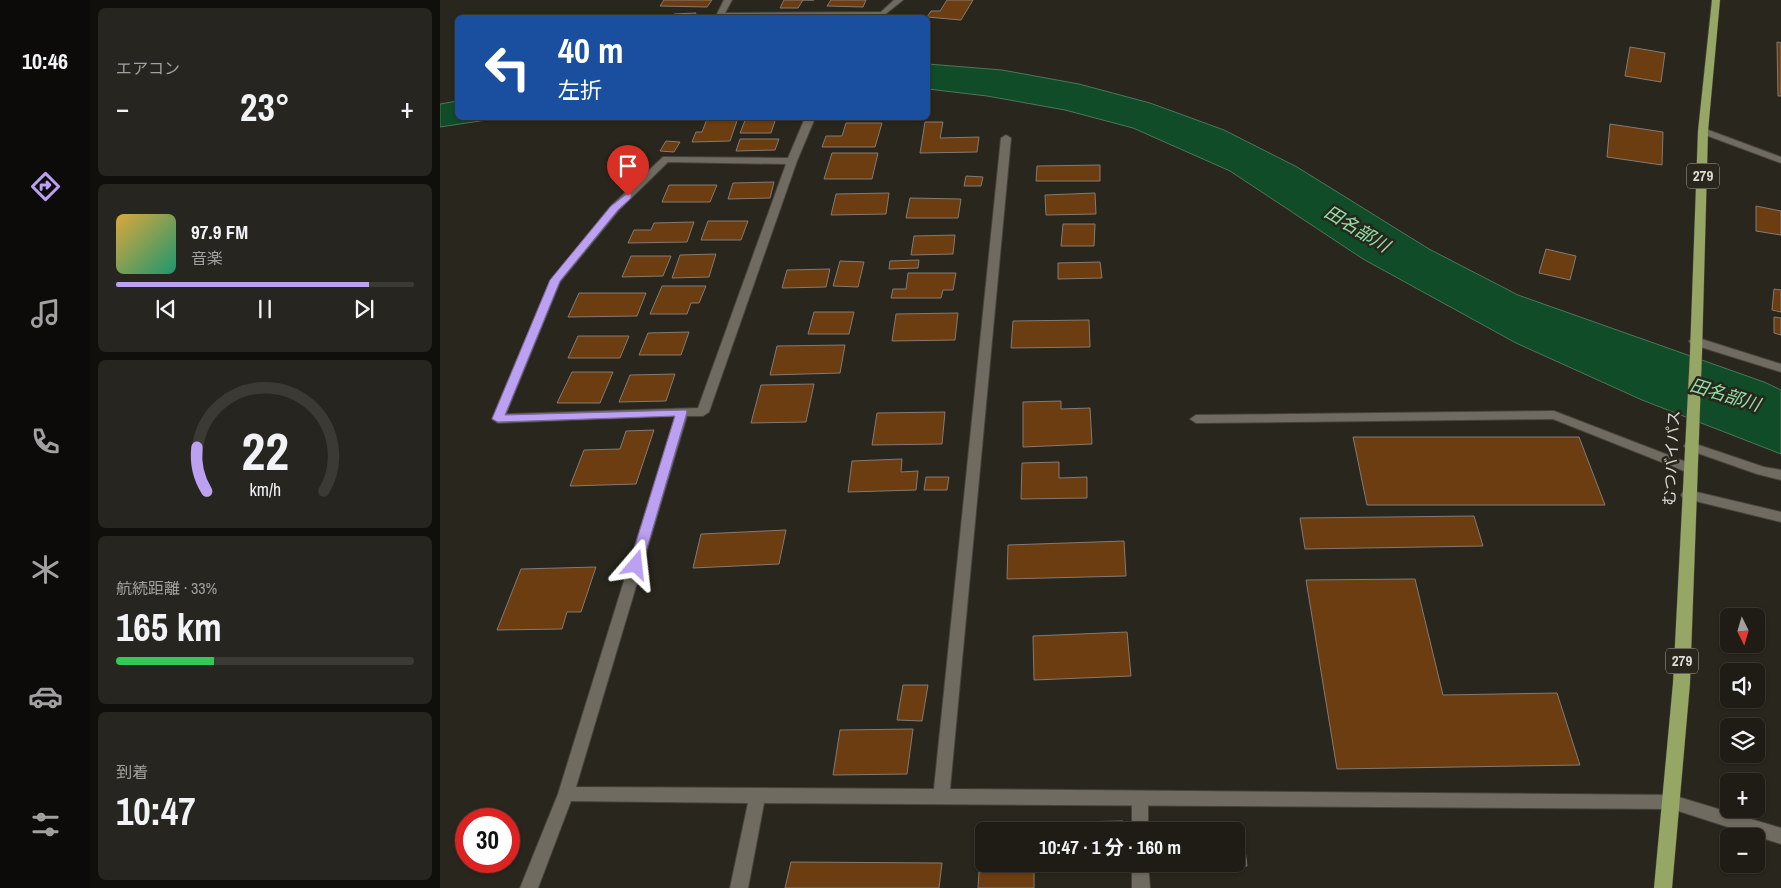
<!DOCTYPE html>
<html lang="ja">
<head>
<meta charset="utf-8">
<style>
	body { margin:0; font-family:"Archivo Narrow","Noto Sans JP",sans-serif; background:#27251f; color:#f1f3f6; height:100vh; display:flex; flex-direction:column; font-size:19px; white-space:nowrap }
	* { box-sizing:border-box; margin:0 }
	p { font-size:16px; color:#a1a1a1 }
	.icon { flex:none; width:28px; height:28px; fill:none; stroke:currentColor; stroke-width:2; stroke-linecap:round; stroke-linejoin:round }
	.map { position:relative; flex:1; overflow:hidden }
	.side { display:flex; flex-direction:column; gap:8px; padding:8px; background:#110f0c; width:350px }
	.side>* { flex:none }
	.banner { position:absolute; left:15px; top:15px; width:475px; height:105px; border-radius:8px; box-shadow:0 1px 4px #0004,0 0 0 1px #3c3a35; background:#1a4fa0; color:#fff; overflow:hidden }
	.needle { width:32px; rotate:175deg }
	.buttons { position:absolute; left:1280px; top:608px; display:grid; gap:10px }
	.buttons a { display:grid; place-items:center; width:45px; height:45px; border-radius:8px; background:#1f1c16; box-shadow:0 1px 4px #0004,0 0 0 1px #3c3a35; font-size:25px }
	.speed { position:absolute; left:15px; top:808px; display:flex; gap:10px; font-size:25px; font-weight:700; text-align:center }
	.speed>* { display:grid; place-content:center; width:65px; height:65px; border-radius:50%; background:#1f1c16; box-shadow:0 1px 4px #0004,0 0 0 1px #3c3a35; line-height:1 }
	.speed .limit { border:8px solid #d22; background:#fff; color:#111 }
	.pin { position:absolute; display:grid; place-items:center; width:42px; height:42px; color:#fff; margin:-51px -21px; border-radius:50% 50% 50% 0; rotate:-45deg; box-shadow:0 0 5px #0007 }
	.pin .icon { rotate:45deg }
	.me { position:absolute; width:55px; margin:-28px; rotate:17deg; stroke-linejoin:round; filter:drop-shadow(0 0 4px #0008) }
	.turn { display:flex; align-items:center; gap:18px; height:105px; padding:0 20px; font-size:22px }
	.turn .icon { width:65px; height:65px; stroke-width:2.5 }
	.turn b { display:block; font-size:35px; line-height:42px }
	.big { font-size:38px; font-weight:700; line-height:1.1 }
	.side .tile { flex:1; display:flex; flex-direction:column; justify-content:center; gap:8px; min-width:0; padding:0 18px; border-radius:8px; background:#27251f }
	.side .dial { align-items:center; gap:0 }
	.dial svg { height:130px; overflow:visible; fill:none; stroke:#3c3a35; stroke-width:7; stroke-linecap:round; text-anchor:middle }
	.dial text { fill:#f1f3f6; stroke:none }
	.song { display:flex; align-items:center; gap:15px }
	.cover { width:60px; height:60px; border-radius:8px; background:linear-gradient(135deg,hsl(40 70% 55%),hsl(160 70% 35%)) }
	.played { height:5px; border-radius:2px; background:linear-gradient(90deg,#bca0f2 85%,#3c3a35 85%) }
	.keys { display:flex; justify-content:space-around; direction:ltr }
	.heat { display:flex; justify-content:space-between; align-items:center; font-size:28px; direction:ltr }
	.charge { height:8px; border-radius:4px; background:linear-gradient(90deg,#34c759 33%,#3c3a35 0) }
	.trip { position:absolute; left:535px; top:822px; width:270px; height:50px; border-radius:8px; background:#1f1c16; box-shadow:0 1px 4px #0004,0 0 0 1px #3c3a35; font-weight:700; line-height:50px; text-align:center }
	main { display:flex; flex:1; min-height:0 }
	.menu { display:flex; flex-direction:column; width:90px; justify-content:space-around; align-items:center; background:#0c0b09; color:#a1a1a1 }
	.menu .icon { width:35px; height:35px }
	.menu .on { color:#bca0f2 }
	.menu b { font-size:22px; color:#f1f3f6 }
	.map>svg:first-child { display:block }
</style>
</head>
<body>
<main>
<nav class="menu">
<b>10:46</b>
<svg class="icon on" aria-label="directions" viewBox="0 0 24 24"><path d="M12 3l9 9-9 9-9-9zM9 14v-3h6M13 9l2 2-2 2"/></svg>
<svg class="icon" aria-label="music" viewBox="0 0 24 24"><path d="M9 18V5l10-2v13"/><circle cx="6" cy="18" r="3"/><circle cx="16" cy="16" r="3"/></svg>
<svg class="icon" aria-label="phone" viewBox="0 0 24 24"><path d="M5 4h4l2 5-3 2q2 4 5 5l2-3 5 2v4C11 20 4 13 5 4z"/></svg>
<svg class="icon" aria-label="climate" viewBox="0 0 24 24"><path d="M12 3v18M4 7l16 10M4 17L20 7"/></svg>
<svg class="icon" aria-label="car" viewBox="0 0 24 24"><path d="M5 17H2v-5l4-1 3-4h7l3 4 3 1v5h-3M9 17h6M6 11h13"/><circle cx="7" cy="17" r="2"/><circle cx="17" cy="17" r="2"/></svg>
<svg class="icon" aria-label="filters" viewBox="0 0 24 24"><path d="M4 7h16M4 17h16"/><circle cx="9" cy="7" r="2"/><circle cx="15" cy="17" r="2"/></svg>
</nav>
<section class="side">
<div class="tile"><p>エアコン</p>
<div class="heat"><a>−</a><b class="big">23°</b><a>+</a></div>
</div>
<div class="tile">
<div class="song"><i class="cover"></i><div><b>97.9 FM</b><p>音楽</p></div></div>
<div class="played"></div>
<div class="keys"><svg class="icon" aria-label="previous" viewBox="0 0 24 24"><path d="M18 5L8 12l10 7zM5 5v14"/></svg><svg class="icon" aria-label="pause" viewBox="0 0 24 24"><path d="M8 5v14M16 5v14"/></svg><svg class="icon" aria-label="next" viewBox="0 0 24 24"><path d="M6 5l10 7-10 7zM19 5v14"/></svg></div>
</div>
<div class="tile dial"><svg viewBox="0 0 100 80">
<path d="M14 69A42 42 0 1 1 86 69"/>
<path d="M14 69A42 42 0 0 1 8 42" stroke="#bca0f2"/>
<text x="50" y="56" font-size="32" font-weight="700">22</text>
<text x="50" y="72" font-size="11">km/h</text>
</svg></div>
<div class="tile"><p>航続距離 · 33%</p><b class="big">165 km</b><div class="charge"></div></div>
<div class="tile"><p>到着</p><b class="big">10:47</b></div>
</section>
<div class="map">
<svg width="1341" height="888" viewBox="0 0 1341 888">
	<rect width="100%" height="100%" fill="#29261d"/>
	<g fill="#0f4c27" stroke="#4d775b">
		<path d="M488,64L562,70L639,84L710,103L784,130L857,167L989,249L1078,295L1324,382L1341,390V454L1202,400L1076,343L923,259L790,171L693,128L625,110L547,96L488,89Z"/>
		<path d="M17,101L18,118H60L0,127V104Z"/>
	</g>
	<g fill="#6c3d10" stroke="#847a73">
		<path d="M224,0H272L267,7L220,6Z"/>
		<path d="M344,0H374H363L358,8H340Z"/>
		<path d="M391,0H426L423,7L387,6Z"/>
		<path d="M507,0H533L521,20L487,17L491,11H500Z"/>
		<path d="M256,13L254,17H264L232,18L234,14Z"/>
		<path d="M1337,42L1341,43V96H1338Z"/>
		<path d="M1190,47L1225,53L1221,82L1185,76Z"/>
		<path d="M298,118L290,141L252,142L256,132H262L267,119Z"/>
		<path d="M306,118H336L331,133H300Z"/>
		<path d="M485,122H503L500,138L539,137L537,152L480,153Z"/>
		<path d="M406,123H442L435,147H382L386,136H402Z"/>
		<path d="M1170,124L1223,132L1222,165L1167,157Z"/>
		<path d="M300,139H339L335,150L296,151Z"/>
		<path d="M226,141L240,142L234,152L220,151Z"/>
		<path d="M392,153H438L432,179H384Z"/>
		<path d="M660,165V181H596L597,166Z"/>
		<path d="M526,176L543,177L541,186H524Z"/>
		<path d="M334,182L330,198L288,199L293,183Z"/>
		<path d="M229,185H277L270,202H222Z"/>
		<path d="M449,193L446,214L391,215L396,194Z"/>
		<path d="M655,193L656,214L606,215L605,195Z"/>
		<path d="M470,198L521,199L518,218H466Z"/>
		<path d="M1316,206L1341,211V235L1316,231Z"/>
		<path d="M268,221H308L301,240H261Z"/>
		<path d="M254,222L247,242L188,243L194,230H211L214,223Z"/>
		<path d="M623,224H655L654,246H621Z"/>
		<path d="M515,235L513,254L471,255L474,236Z"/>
		<path d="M1106,249L1136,256L1130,280L1099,273Z"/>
		<path d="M276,254L269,277L232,278L240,255Z"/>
		<path d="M191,256H231L223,276L182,277Z"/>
		<path d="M479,260L478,268L449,269L450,261Z"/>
		<path d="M400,261L424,262L418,287L393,286Z"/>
		<path d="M660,262L662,278L618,279V263Z"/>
		<path d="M390,269L386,287L342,288L347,270Z"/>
		<path d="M468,273H516L513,290H503L501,298H451L453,289H466Z"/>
		<path d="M222,286H266L259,303H251L247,314H210Z"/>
		<path d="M1334,289L1341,290V312L1332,310Z"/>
		<path d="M139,293H206L197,316L128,317Z"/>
		<path d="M374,312H414L409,334H368Z"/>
		<path d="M518,313L515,340L452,341L456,314Z"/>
		<path d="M1334,317L1341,318V335L1334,333Z"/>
		<path d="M649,320L650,347L571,348L573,321Z"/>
		<path d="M249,332L241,355H199L208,333Z"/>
		<path d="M138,336H189L180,358H128Z"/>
		<path d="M405,345L400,373L330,375L337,346Z"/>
		<path d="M132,372H173L160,403H117Z"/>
		<path d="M235,374L226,401L179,402L190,375Z"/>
		<path d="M374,384L366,422L311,423L321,385Z"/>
		<path d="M621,401V409L650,408L652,444L583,447V402Z"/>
		<path d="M505,412L502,444L432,445L437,413Z"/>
		<path d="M214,430L196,484L130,486L144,450L180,449L186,431Z"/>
		<path d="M913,437H1139L1165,505H927Z"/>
		<path d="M462,459L461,472L478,471L476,490L408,492L412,461Z"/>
		<path d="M619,462V478L647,477V498L581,499L582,463Z"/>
		<path d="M486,477H509L507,490H484Z"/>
		<path d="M1034,516L1043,546L865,549L860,518Z"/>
		<path d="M346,530L339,564L253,568L261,534Z"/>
		<path d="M684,541L686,576L567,579L568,545Z"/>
		<path d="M156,567L141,612H127L122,629L57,630L81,569Z"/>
		<path d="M975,579L1003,695L1117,693L1140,765L897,769L866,580Z"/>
		<path d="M687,632L691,676L594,680L593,636Z"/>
		<path d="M463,685H488L482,721L457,720Z"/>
		<path d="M473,729L467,774L393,775L400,730Z"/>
		<path d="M683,821V831H581V823Z"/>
		<path d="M803,833L807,866L739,869L738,864H796V834Z"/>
		<path d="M351,862L502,863L499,888H345Z"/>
		<path d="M594,871V888H538L539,872Z"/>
	</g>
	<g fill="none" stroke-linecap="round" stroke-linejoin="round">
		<g stroke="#47443d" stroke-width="2">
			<g id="service">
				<path d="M1114,411L1254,465L1255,468L1254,471H1244L1113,419L756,423L750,419L756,415Z"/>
				<path d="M1250,442L1324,467L1341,470V480L1317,474L1246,449L1244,446L1246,443Z"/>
				<path d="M1248,490L1341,512V522L1243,498L1241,495L1243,492Z"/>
				<path d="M700,791L706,793L708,798V831H692V798L694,793Z"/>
				<path d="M1232,795L1341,828V844L1226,807L1224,802L1226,797Z"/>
				<path d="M692,864H708L710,888H692Z"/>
			</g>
		</g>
		<g stroke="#47443d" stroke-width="2">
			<g id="minor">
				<path d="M284,0H292L285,13L441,12L454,0H463L443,16L277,18L276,16Z"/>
				<path d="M365,118H375L357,161L269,412L263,416H247L136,787L494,789L561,138L566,135L571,138L510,789L1232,795L1238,797L1240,802L1238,807L1232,809L324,803L308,888H290L308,803L131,801L98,888H80L118,794L235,416L58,423L52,419L110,281L171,206L223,157L348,158ZM228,162L346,164L258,408L66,414L120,282L179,210Z"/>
				<path d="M1263,128L1341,157V163L1260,133V129Z"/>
				<path d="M1255,337L1341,364V372L1251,344L1249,341Z"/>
			</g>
		</g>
		<g stroke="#47443d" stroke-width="1">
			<path id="trunk" d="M1272,0H1280L1268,131L1262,353L1250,683L1232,888H1214L1233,683L1250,353L1258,131Z"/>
		</g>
		<use href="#service" fill="#6f6b61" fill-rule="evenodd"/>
		<use href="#minor" fill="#6f6b61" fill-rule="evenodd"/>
		<use href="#trunk" fill="#96a665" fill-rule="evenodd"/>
	</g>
	<path fill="#bca0f2" stroke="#7a689d" d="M188,193L191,194V198L178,210L120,281L65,415L246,410L247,412L202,565L200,568H191L189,565L235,416L58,422L52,419L110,280L171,206Z"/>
	<g text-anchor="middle" stroke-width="5" stroke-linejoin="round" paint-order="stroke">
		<g fill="#29261d" stroke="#a7a59e" stroke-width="1">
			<rect x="1247" y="163.5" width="32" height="25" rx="4"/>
			<rect x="1226" y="648.5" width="32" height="25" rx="4"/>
		</g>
		<g font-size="15" font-weight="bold" fill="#dddbd5">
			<text x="1263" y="181">279</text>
			<text x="1242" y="666">279</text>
		</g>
		<g font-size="16" fill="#dddbd5" stroke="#29261d">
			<text transform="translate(1231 458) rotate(-87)" y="6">むつバイパス</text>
		</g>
		<g font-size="18" font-style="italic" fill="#8fe2a6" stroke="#29261d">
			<text transform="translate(917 229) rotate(31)" y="6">田名部川</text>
			<text transform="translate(1285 395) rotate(17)" y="6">田名部川</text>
		</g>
	</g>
</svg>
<div class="buttons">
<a><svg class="needle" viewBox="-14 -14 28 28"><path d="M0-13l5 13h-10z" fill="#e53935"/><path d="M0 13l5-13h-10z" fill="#a1a1a1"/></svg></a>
<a><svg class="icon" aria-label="sound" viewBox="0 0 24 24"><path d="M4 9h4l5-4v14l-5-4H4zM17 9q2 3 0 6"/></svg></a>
<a><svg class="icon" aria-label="layers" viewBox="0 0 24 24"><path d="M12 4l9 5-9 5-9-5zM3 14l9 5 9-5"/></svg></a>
<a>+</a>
<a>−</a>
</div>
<div class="speed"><div class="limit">30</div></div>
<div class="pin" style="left:188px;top:196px;background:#d93025"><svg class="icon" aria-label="arrive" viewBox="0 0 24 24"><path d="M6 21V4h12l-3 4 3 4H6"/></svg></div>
<svg class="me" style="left:196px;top:565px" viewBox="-20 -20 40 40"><path d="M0-17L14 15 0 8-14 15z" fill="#bca0f2" stroke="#fff" stroke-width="4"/></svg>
<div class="trip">10:47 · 1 分 · 160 m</div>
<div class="banner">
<div class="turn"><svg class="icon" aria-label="left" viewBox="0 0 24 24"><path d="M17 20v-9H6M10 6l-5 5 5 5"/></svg><div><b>40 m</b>左折</div></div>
</div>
</div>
</main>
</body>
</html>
